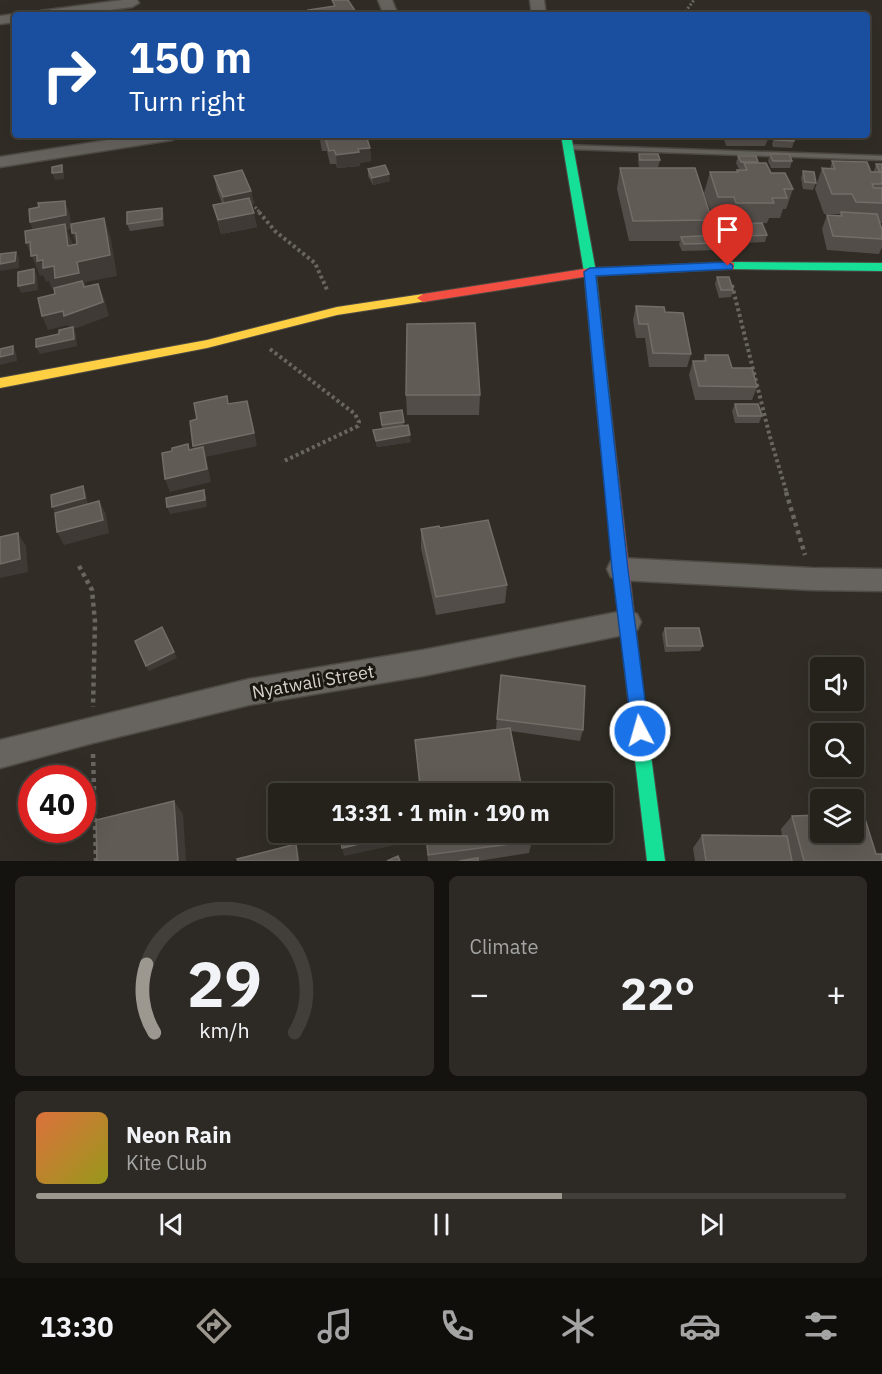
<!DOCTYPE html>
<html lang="en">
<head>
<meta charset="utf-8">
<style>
	body { margin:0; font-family:"IBM Plex Sans",sans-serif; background:#2d2a25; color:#f1f3f6; height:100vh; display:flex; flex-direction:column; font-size:22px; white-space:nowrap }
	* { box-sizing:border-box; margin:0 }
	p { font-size:20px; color:#a3a4a3 }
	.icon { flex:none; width:33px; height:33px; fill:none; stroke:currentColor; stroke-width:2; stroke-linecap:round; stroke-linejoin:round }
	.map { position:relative; height:861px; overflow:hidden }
	.panel { display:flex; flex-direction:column; gap:15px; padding:15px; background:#14130f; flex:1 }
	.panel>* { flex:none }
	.banner { position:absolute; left:12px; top:12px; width:858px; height:126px; border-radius:6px; box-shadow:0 6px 24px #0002,0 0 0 2px #423f3b; background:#1a4fa0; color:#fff; overflow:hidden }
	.tools { position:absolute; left:810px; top:657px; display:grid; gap:12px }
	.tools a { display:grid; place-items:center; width:54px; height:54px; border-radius:6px; background:#25221c; box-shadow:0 6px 24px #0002,0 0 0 2px #423f3b; font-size:30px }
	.speed { position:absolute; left:18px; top:765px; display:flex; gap:12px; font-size:30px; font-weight:700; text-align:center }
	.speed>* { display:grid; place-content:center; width:78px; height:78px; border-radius:50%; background:#25221c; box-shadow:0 6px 24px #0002,0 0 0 2px #423f3b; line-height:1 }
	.speed .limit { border:9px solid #d22; background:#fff; color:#111 }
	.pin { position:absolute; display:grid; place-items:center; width:51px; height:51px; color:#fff; margin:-62px -26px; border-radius:50% 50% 50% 0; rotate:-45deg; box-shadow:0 0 6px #0007 }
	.pin .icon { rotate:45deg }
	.me { position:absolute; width:66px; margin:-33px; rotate:354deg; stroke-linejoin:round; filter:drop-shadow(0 0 4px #0008) }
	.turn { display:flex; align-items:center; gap:21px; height:126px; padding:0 18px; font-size:27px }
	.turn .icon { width:78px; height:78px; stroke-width:2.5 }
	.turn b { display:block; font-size:42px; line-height:51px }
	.big { font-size:45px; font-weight:700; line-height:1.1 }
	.panel .tile { flex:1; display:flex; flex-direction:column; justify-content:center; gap:9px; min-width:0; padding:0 21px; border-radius:9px; background:#2d2a25 }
	.panel .dial { align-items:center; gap:0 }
	.dial svg { height:156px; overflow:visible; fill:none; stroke:#423f3b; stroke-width:7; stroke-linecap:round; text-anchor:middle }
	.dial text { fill:#f1f3f6; stroke:none }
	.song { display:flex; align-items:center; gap:18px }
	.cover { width:72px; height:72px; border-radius:9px; background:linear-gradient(135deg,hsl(20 70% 55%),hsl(60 70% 35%)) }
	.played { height:6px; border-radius:3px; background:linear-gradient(90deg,#9c978f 65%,#423f3b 65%) }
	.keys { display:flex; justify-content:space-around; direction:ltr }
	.heat { display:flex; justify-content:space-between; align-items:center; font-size:33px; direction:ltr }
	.panel .tiles { flex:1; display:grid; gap:15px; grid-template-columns:1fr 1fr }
	.tile:last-child { grid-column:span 2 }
	.trip { position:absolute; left:268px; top:783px; width:345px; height:60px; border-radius:6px; background:#25221c; box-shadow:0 6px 24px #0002,0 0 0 2px #423f3b; font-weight:700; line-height:60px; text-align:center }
	.menu { display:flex; height:96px; justify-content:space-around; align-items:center; background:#0f0e0b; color:#a3a4a3 }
	.menu .icon { width:42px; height:42px }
	.menu .on { color:#9c978f }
	.menu b { font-size:27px; color:#f1f3f6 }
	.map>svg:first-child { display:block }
</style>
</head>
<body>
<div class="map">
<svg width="882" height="861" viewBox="0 0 882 861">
	<rect width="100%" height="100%" fill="#312d26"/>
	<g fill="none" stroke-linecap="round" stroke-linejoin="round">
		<g stroke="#4e4a44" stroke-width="3">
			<path id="lane" d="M566,145L882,156V160L569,149H566Z"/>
		</g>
		<g stroke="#4e4a44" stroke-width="3">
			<g id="street">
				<path d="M123,0H137L139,3L132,7L72,15H33L40,11Z"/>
				<path d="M378,0H392L398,15H384Z"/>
				<path d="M530,0H544L546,15H532Z"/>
				<path d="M15,14L20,15H15V22L0,24V16Z"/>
				<path d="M140,135H180L172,140L0,167V157Z"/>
				<path d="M620,558L812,568L882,569V591L812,590L620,580L611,577L607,569L611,561Z"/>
				<path d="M628,610L637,614L641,622L637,630L628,634L423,676L249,705L93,743L0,768V740L249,679L423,650Z"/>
			</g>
		</g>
		<g stroke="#4e4a44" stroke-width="2">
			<g id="fast">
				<path d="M561,135H571L596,272L611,411L604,416L597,411L584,272Z"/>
				<path d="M730,262L882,263V271L726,269V263Z"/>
				<path d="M638,710L644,712L646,718L665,861H647L630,718L632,712Z"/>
			</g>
		</g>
		<g stroke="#4e4a44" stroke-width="2">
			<path id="slow" d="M423,294L427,295L429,298L427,301L337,315L207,348L0,388V378L207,340L337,307Z"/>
		</g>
		<g stroke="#4e4a44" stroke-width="2">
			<g id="jam">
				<path d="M730,262L734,263V269L590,276L423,302L417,298L423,294L590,268Z"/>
				<path d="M604,406L611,411L646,718L644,724L638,726L632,724L630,718L597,411Z"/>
			</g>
		</g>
		<g stroke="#696661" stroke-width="3" stroke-dasharray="2 2" stroke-linecap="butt">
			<path d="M683,15L694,0"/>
			<path d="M255,207L261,214"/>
		</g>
		<g stroke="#696661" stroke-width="4" stroke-dasharray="3 3" stroke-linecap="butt">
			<path d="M259,212L275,231L315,263L328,292"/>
			<path d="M732,285L770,437L787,494"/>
			<path d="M270,349L355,414L359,422L358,426L282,462"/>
		</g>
		<g stroke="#696661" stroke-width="4.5" stroke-dasharray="4 4" stroke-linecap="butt">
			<path d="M786,492L805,555"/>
			<path d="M79,566L92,590L95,622L93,707"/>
			<path d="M93,754L96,861"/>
		</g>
		<use href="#lane" fill="#67645f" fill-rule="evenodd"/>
		<use href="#street" fill="#67645f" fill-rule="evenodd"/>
		<use href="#fast" fill="#16e098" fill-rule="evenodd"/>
		<use href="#slow" fill="#ffcf43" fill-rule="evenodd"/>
		<use href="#jam" fill="#f24e42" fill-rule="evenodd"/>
	</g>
	<g fill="#534d49">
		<path d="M319,135H366L370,148L371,161L360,163V166L337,168L336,164H330L327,151H322Z"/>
		<path d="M725,135H766L768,139L765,146H726L724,139Z"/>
		<path d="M774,137L794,141L792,148L773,147L772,144Z"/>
		<path d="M639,154L660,160L658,167H639L638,161Z"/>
		<path d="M770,154L792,161L790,168H771L768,161Z"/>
		<path d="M738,156L758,162V163L793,189L786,209H783L780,218H769L767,223L730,224L728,217H713L704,193L710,172H736L737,170H742V169H739L736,163Z"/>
		<path d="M832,161L871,172L874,171L876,164H882V223H880L882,228V247L879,254L827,250L822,229L827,215L840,216V214H824L815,189L822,168L830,169Z"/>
		<path d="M620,168L712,220L708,236L721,243L719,250L682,251L679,244L680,241H629L617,189Z"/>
		<path d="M368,169L390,181L373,185L368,176Z"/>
		<path d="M803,171L816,183L813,190L803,189L801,178Z"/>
		<path d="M214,176L251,191L254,204L251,205L257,227L221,234L213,205L222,203L217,190Z"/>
		<path d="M164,215V226L130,231L127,224Z"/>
		<path d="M740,224L767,235L765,242L743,243L738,231Z"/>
		<path d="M717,277L733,290L731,297L719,298L715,284Z"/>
		<path d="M636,306L691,354L687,367H649L645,338H636L633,320Z"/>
		<path d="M705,355L732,368L757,387L752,400H695L689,375L693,361H703Z"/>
		<path d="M406,395H480L479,415H407Z"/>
		<path d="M735,404L762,416L759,423H735L732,411Z"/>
		<path d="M402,410L404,425L411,442L377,447L373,430L382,429L380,413Z"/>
		<path d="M440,528L507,585L505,603L436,615L421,548V529Z"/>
		<path d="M665,628L703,646L700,651L665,652L662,634Z"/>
		<path d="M501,675L583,730L580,741L511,731L523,794H420L415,740L496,729Z"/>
		<path d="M820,805V832L876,854L882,861H695L693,848L702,835L782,836L781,829L792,816H811Z"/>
		<path d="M425,832H531L532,841L529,853L478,861H428Z"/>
	</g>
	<g fill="#3f3a35">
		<path d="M370,148L371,161L360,163V166L337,168L336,155L358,149Z"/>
		<path d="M62,165L64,172V179L55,180L52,173Z"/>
		<path d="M389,174L390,181L373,185L372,178Z"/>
		<path d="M251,191L254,204L226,211L223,197Z"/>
		<path d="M65,201L70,215L71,229L67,230L73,244L75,266L35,236L30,222Z"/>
		<path d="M162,208L164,215V226L162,219Z"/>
		<path d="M254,213L257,227L221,234L218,220Z"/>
		<path d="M104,218L111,239L117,276L85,282L86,291L59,287L52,289L49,281L46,282L43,275L40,276L26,243L30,242L37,255L43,260L77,262Z"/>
		<path d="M72,233H76L80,254Z"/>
		<path d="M16,252L19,259V268L0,271V264Z"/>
		<path d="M34,269L37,276L38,290L21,293L18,286Z"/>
		<path d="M98,284L104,298L109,316L74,329L76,334L77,346L40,354L36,347L70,330L68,325L48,330L42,316Z"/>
		<path d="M13,346L16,353L17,361L0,365V357Z"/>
		<path d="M251,414L257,446L206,457L211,482L170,492L165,479L198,459L193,446Z"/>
		<path d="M410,435L411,442L377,447L376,441Z"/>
		<path d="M83,486L86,493L88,505L56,514L52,507Z"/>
		<path d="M204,490L206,497L207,507L170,514L167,507Z"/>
		<path d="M99,501L106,514L109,533L64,545L57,532Z"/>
		<path d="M18,533L26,546L28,572L0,578V564Z"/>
		<path d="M174,652L177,658L149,671L146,666Z"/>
		<path d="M174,801L183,814L186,861H178Z"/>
		<path d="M411,832H413L414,841L344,856L342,848Z"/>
		<path d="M296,844L299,853L300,861H298Z"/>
	</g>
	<g fill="#615b56" stroke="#736d68" stroke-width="1.5">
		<path d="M332,0H348L358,15H311L308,10L335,6Z"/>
		<path d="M320,135H366L370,148L358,149L359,152L336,155L334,150L329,151L325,137L321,138Z"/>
		<path d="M726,135H766L768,139H728Z"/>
		<path d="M774,137L794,138V141L775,140Z"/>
		<path d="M639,154H658L660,160H640Z"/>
		<path d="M770,154H789L792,161H773Z"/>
		<path d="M738,156H756L758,162H741Z"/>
		<path d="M832,161L867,162L871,172H882V184H872L874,188H882V203L856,202L852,194H832L822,168L835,169Z"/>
		<path d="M744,163H766L771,173H785L793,189H784L787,198H772L774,203H736L734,197H718L710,172H738L737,170H747Z"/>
		<path d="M876,164H882V172H880Z"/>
		<path d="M62,165V172L52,173V167Z"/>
		<path d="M385,165L389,174L372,178L368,169Z"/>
		<path d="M620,168H695L712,220L633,221Z"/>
		<path d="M242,170L251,191L223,197L214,176Z"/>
		<path d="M803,171L814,172L816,183L805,182Z"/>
		<path d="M249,198L254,213L218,220L213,205Z"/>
		<path d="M65,201L66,215L30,222L29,209L39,207L38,203Z"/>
		<path d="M162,208V219L127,224V212Z"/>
		<path d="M841,212L877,214L882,230V239L833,236L827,215L842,216Z"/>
		<path d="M104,218L110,255L77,262L79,273L55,278L54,266L43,268V260L37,261V255L31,256L30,242L26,243L25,231L65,224L68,246L77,244L76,233H72L71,224Z"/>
		<path d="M762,223L767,235L745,236L740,224Z"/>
		<path d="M718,235L721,243L684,244L681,237Z"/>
		<path d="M16,252L15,261L0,264V254Z"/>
		<path d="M34,269V283L18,286V272Z"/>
		<path d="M717,277H729L733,290H721Z"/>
		<path d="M82,281L84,287L98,284L103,302L64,316L63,311L42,316L38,298L55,294L54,288Z"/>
		<path d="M636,306L664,307L665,312L683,313L691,354L653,353L648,324H639Z"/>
		<path d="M475,323L480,395H406L407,324Z"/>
		<path d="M73,327L74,339L36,347V339L59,334V330Z"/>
		<path d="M13,346V354L0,357V349Z"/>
		<path d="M705,355H728L732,368H752L757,387L699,386L693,361H706Z"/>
		<path d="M227,396L228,404L247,401L254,433L193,446L190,421L197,419L194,403Z"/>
		<path d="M735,404H758L762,416H738Z"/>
		<path d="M402,410L404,422L382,425L380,413Z"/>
		<path d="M408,425L410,435L376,441L373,430Z"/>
		<path d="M188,444L189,450L203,447L207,469L165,479L162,453L172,451V448Z"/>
		<path d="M83,486L85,498L52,507L51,495Z"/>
		<path d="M204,490L205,500L167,507L166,498Z"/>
		<path d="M99,501L103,520L57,532L55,513Z"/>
		<path d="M488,520L507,585L436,597L421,529L439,526L440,528Z"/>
		<path d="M18,533L20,559L0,564V537Z"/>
		<path d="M162,627L174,652L146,666L135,641Z"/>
		<path d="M665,628H699L703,646H667Z"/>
		<path d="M501,675L585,686L583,730L497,719Z"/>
		<path d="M510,728L523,794H421L415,740Z"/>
		<path d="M404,785L406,794H364Z"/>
		<path d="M174,801L178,861H97L96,820Z"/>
		<path d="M854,803H860L876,854H882V861H804L792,816L820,815V832H854Z"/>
		<path d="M340,832H411L342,848Z"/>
		<path d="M426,832H531L532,841L428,855Z"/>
		<path d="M702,835L787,836L792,861H706Z"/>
		<path d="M296,844L298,861H238L237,859Z"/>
		<path d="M398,856L400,861H387Z"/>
		<path d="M478,858V861H459Z"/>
	</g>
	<path fill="#1a73e8" stroke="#114b97" stroke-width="1.5" d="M728,262L733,266L732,269L596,276L628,569L649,731L647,737L640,739L634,737L632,731L612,569L584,272L590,268Z"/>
	<g text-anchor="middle" stroke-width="6" stroke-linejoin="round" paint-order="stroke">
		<g font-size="18" fill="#d6d0c8" stroke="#1a1711">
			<text transform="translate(313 682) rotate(-10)" y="6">Nyatwali Street</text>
		</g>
	</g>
</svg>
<div class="tools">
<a><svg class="icon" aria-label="sound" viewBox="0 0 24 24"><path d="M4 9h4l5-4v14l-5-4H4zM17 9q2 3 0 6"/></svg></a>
<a><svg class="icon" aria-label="search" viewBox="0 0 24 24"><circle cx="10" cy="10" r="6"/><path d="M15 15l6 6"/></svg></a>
<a><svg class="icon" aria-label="layers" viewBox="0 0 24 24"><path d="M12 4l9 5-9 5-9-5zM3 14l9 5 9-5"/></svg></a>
</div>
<div class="speed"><div class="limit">40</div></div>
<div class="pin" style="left:728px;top:266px;background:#d93025"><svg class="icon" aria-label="arrive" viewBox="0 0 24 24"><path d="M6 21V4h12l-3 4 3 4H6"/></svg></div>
<svg class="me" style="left:640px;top:731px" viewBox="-20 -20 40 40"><circle r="17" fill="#1a73e8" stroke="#fff" stroke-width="3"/><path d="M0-11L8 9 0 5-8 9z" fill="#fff"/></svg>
<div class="trip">13:31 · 1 min · 190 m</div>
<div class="banner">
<div class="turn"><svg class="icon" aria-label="right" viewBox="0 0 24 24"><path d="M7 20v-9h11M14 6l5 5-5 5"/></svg><div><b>150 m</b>Turn right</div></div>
</div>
</div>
<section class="panel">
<div class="tiles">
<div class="tile dial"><svg viewBox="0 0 100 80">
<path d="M14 69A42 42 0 1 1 86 69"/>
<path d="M14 69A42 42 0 0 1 10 34" stroke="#9c978f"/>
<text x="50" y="56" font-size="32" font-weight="700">29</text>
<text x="50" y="72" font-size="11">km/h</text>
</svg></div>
<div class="tile"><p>Climate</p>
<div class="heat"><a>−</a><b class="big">22°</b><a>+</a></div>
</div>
<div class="tile">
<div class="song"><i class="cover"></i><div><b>Neon Rain</b><p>Kite Club</p></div></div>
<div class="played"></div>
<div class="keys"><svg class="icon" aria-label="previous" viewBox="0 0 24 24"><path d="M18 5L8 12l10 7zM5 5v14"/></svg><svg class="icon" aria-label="pause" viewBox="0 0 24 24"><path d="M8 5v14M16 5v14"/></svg><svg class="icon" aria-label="next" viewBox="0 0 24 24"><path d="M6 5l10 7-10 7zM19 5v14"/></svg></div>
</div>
</div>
</section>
<nav class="menu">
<b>13:30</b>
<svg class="icon on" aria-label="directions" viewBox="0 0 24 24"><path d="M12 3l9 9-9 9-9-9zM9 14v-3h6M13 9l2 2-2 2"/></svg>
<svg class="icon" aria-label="music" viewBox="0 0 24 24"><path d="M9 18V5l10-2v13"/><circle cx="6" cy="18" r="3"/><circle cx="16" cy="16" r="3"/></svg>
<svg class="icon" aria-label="phone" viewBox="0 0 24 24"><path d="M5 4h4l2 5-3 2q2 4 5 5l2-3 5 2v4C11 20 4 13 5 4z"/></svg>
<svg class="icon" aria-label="climate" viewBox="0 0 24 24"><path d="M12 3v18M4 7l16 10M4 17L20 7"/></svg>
<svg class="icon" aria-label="car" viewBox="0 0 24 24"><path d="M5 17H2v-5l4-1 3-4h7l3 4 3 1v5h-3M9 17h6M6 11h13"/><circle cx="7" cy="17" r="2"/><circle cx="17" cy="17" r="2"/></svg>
<svg class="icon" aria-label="filters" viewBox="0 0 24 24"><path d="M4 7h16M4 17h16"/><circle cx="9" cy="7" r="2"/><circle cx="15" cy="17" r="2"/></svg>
</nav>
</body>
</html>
